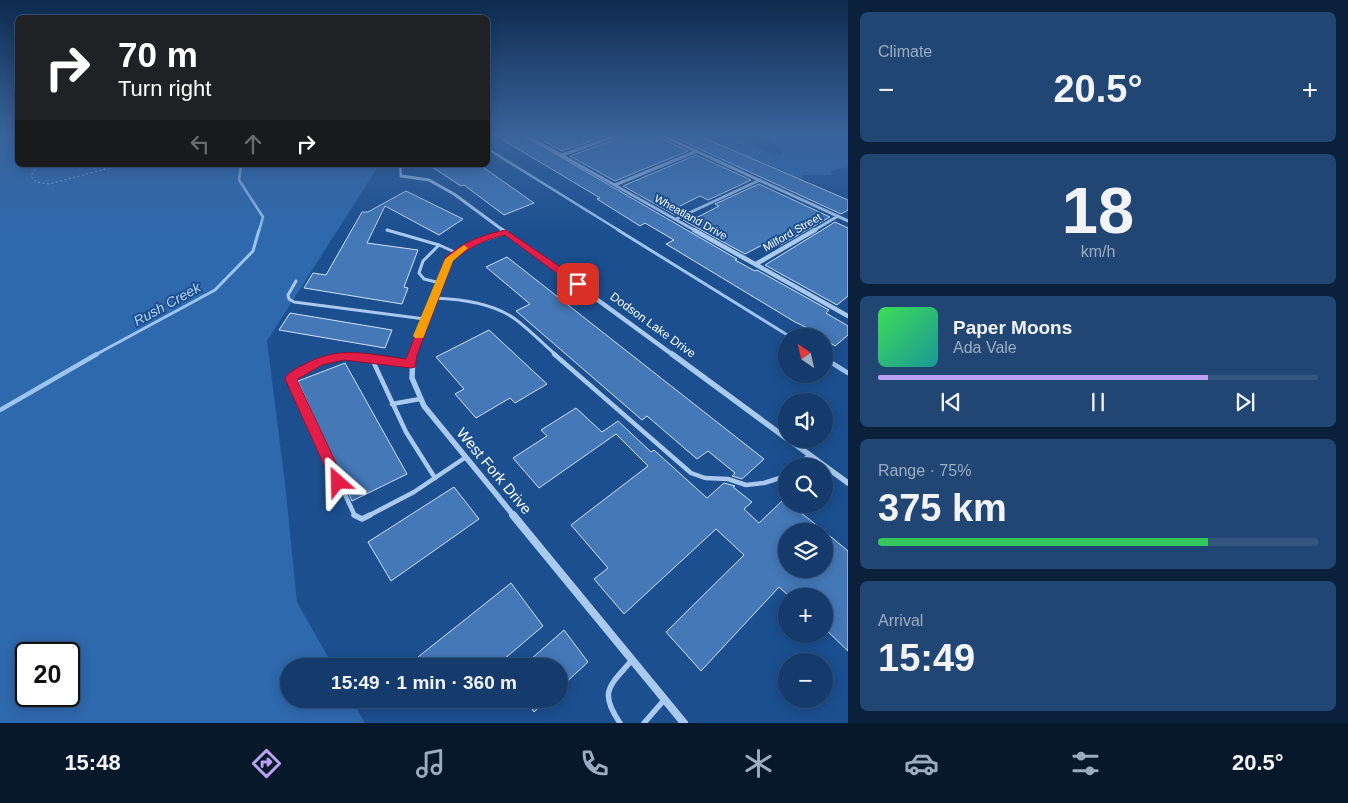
<!DOCTYPE html>
<html lang="en">
<head>
<meta charset="utf-8">
<style>
	body { margin:0; font-family:Arial,sans-serif; background:#214673; color:#f1f3f6; height:100vh; display:flex; flex-direction:column; font-size:19px; white-space:nowrap }
	* { box-sizing:border-box; margin:0 }
	p { font-size:16px; color:#9dadc1 }
	.icon { flex:none; width:28px; height:28px; fill:none; stroke:currentColor; stroke-width:2; stroke-linecap:round; stroke-linejoin:round }
	.map { position:relative; flex:1; overflow:hidden }
	.details { display:flex; flex-direction:column; gap:12px; padding:12px; background:#0b203b; width:500px }
	.details>* { flex:none }
	.guide { position:absolute; left:15px; top:15px; width:475px; height:152px; border-radius:8px; box-shadow:0 2px 12px #0003,0 0 0 1px #33557e; background:#202124; color:#fff; overflow:hidden }
	.needle { width:32px; rotate:326deg }
	.tools { position:absolute; left:778px; top:328px; display:grid; gap:10px }
	.tools a { display:grid; place-items:center; width:55px; height:55px; border-radius:50%; background:#143b6b; box-shadow:0 2px 12px #0003,0 0 0 1px #33557e; font-size:25px }
	.speed { position:absolute; left:15px; top:642px; display:flex; gap:10px; font-size:25px; font-weight:700; text-align:center }
	.speed>* { display:grid; place-content:center; width:65px; height:65px; border-radius:50%; background:#143b6b; box-shadow:0 2px 12px #0003,0 0 0 1px #33557e; line-height:1 }
	.speed .limit { border:2px solid #111; border-radius:8px; background:#fff; color:#111 }
	.pin { position:absolute; display:grid; place-items:center; width:42px; height:42px; color:#fff; margin:-21px; border-radius:10px; box-shadow:0 2px 8px #0006 }
	.me { position:absolute; width:55px; margin:-28px; rotate:335deg; stroke-linejoin:round; filter:drop-shadow(0 0 4px #0008) }
	.turn { display:flex; align-items:center; gap:18px; height:105px; padding:0 20px; font-size:22px }
	.turn .icon { width:65px; height:65px; stroke-width:2.5 }
	.turn b { display:block; font-size:35px; line-height:42px }
	.lanes { display:flex; align-items:center; height:48px; padding:0 20px; background:#0003; justify-content:center; gap:25px; direction:ltr }
	.lanes .off { opacity:.35 }
	.big { font-size:38px; font-weight:700; line-height:1.1 }
	.details .widget { flex:1; display:flex; flex-direction:column; justify-content:center; gap:8px; min-width:0; padding:0 18px; border-radius:8px; background:#214673 }
	.details .dial { align-items:center; gap:0 }
	.dial b { font-size:65px; line-height:1 }
	.song { display:flex; align-items:center; gap:15px }
	.cover { width:60px; height:60px; border-radius:8px; background:linear-gradient(135deg,hsl(130 70% 55%),hsl(180 70% 35%)) }
	.played { height:5px; border-radius:2px; background:linear-gradient(90deg,#bca0f2 75%,#33557e 75%) }
	.keys { display:flex; justify-content:space-around; direction:ltr }
	.heat { display:flex; justify-content:space-between; align-items:center; font-size:28px; direction:ltr }
	.charge { height:8px; border-radius:4px; background:linear-gradient(90deg,#34c759 75%,#33557e 0) }
	.trip { position:absolute; left:280px; top:658px; width:288px; height:50px; border-radius:25px; background:#143b6b; box-shadow:0 2px 12px #0003,0 0 0 1px #33557e; font-weight:700; line-height:50px; text-align:center }
	.tab-bar { display:flex; height:80px; justify-content:space-around; align-items:center; background:#08182b; color:#9dadc1 }
	.tab-bar .icon { width:35px; height:35px }
	.tab-bar .on { color:#bca0f2 }
	.tab-bar b { font-size:22px; color:#f1f3f6 }
	main { display:flex; flex:1; min-height:0 }
	.map>svg:first-child { display:block }
</style>
</head>
<body>
<main>
<div class="map">
<svg width="848" height="723" viewBox="0 0 848 723">
	<rect width="100%" height="100%" fill="#1b4f8f"/>
	<g fill="#2e69ad" fill-rule="evenodd">
		<path d="M0,134H17L18,165H379L267,341L285,483L297,602L333,666H289V699H351L365,723H0ZM26,654H69V696H26Z"/>
		<path d="M697,134H848V167L830,171L833,175H803L802,179ZM743,134L770,140L783,151L781,156L763,151L735,137Z"/>
	</g>
	<g fill="none" stroke-linecap="round" stroke-linejoin="round">
		<g stroke="#9cc4f0" stroke-width="2.5">
			<path d="M488,149L620,231"/>
			<path d="M241,165L239,180L263,217L259,231"/>
		</g>
		<g stroke="#9cc4f0" stroke-width="3">
			<path d="M618,230L789,336"/>
			<path d="M95,355L215,290L253,251L259,230"/>
		</g>
		<g stroke="#9cc4f0" stroke-width="4.5">
			<path d="M824,358L848,373"/>
			<path d="M0,410L97,354"/>
		</g>
	</g>
	<g fill="#4478b7" stroke="#cfe3fa">
		<path d="M521,134L737,259L735,260L755,271L757,270L829,310L826,313L848,326V335L835,346L826,340L824,336L795,322L666,244L674,240L645,223L640,226L597,199L600,198L503,140Z"/>
		<path d="M531,134H612L562,151Z"/>
		<path d="M625,134H656L658,137L688,151L615,181L570,156L623,137Z"/>
		<path d="M667,134H695L848,200V210L841,214Z"/>
		<path d="M696,155L751,180L708,200L700,196L676,208L684,212L675,215L623,186Z"/>
		<path d="M429,165H480L534,203L504,215L464,185L461,186Z"/>
		<path d="M759,184L830,217L779,246L770,241L745,254L683,220L691,216L696,218L719,206L715,204Z"/>
		<path d="M406,191L463,219L439,235L385,206L367,243L418,250L404,287L408,288L402,304L304,288L313,273L326,275L362,212H368Z"/>
		<path d="M835,222L848,228V296L837,305L765,265Z"/>
		<path d="M507,257L764,459L742,479L732,476L735,473L708,451L697,459L647,416L642,420L516,311L530,304L486,267Z"/>
		<path d="M290,313L392,330L385,348L279,330Z"/>
		<path d="M489,330L547,384L515,403L510,398L476,418L455,394L464,389L436,357Z"/>
		<path d="M345,363L407,474L352,501L298,381Z"/>
		<path d="M576,408L602,432L618,421L651,452L654,450L707,498L724,483L735,486L733,487L752,502L744,509L759,523L784,499L786,504H790L824,531H786V569H824V531L848,551V651L824,628V596H789L779,587L701,671L666,632L744,555L716,529L624,614L594,579L608,568L571,525L648,466L616,434L539,488L513,458L547,436L541,430Z"/>
		<path d="M454,487L479,519L391,581L368,542Z"/>
		<path d="M511,583L543,626L496,666H423L418,657Z"/>
		<path d="M564,630L588,662L559,689V666H523Z"/>
		<path d="M525,699H548L534,712Z"/>
	</g>
	<g fill="none" stroke-linecap="round" stroke-linejoin="round">
		<g stroke="#a9c9ee" stroke-width="1" stroke-dasharray="2 2.5" stroke-linecap="butt">
			<path d="M0,137L11,134"/>
			<path d="M43,165L34,170L31,176L36,182L49,184L121,165"/>
			<path d="M104,170L105,165"/>
		</g>
		<g stroke="#a9c9ee" stroke-width="2.5">
			<path d="M400,165L401,176"/>
			<path d="M387,230L390,231"/>
		</g>
		<g stroke="#a9c9ee" stroke-width="3">
			<path d="M387,230L439,245L457,253"/>
			<path d="M439,245L423,261L419,273L424,279L440,283"/>
			<path d="M296,281L288,295L289,299L294,302L425,319"/>
			<path d="M434,298C461,299 493,303 515,319C530,330 543,344 556,355"/>
		</g>
		<g stroke="#a9c9ee" stroke-width="4.5">
			<path d="M554,354L691,473L705,478L728,479L746,485L764,483L786,476"/>
			<path d="M372,359L406,432L435,478"/>
			<path d="M392,404L420,399"/>
			<path d="M797,466L810,455"/>
			<path d="M355,516L291,379C322,346 372,358 411,364"/>
			<path d="M368,516L414,492L466,457"/>
		</g>
		<g stroke="#a9c9ee" stroke-width="5.5">
			<path d="M354,515L362,519L370,515"/>
			<path d="M620,723C598,691 610,686 632,660"/>
			<path d="M644,723L665,699"/>
		</g>
		<g stroke="#a9c9ee" stroke-width="3">
			<path d="M524,134L696,231"/>
			<path d="M659,134L848,221"/>
			<path d="M562,155L622,134"/>
			<path d="M401,176L429,180L454,194L504,231"/>
			<path d="M615,185L697,151"/>
			<path d="M676,219L760,180"/>
			<path d="M813,231L838,216"/>
		</g>
		<g stroke="#a9c9ee" stroke-width="4.5">
			<path d="M502,230L673,355"/>
			<path d="M694,230L848,316"/>
			<path d="M756,264L815,230"/>
			<path d="M413,355L425,317L449,259L476,242L506,232"/>
		</g>
		<g stroke="#a9c9ee" stroke-width="5.5">
			<path d="M413,354L412,378L424,406L514,516"/>
			<path d="M672,354L786,438"/>
			<path d="M788,439L848,483"/>
		</g>
		<path stroke="#a9c9ee" stroke-width="8" d="M513,515L684,723"/>
	</g>
	<linearGradient id="sky" x2="0" y2="1"><stop stop-color="#0f2b4f"/><stop offset="0.57" stop-color="#39639b"/><stop offset="1" stop-color="#39639b" stop-opacity="0"/></linearGradient>
	<rect width="848" height="235" fill="url(#sky)"/>
	<path fill="#e11d48" stroke="#92132f" d="M506,230L581,281V286H574L505,235C486,239 468,248 453,261L417,355L415,367L411,368L344,360L322,365L298,379L297,380L345,482L343,487L338,489L334,487L285,379L286,376C291,371 297,368 303,365C339,345 367,354 406,359L446,257C463,242 484,234 506,230Z"/>
	<path fill="#f59e0b" d="M464,245L468,248L453,261L424,336L423,338H415L413,336L445,259Z"/>
	<g text-anchor="middle" stroke-width="4" stroke-linejoin="round" paint-order="stroke">
		<g font-size="11" fill="#fff" stroke="#1b4f8f">
			<text transform="translate(691 217) rotate(29)" y="4">Wheatland Drive</text>
			<text transform="translate(792 232) rotate(-30)" y="4">Milford Street</text>
		</g>
		<g font-size="12" fill="#fff" stroke="#1b4f8f">
			<text transform="translate(653 325) rotate(36)" y="4">Dodson Lake Drive</text>
		</g>
		<g font-size="14" font-style="italic" fill="#b5d3f5" stroke="#1b4f8f">
			<text transform="translate(167 304) rotate(-29)" y="5">Rush Creek</text>
		</g>
		<g font-size="15" fill="#fff" stroke="#1b4f8f">
			<text transform="translate(494 471) rotate(50)" y="5">West Fork Drive</text>
		</g>
	</g>
</svg>
<div class="tools">
<a><svg class="needle" viewBox="-14 -14 28 28"><path d="M0-13l5 13h-10z" fill="#e53935"/><path d="M0 13l5-13h-10z" fill="#9dadc1"/></svg></a>
<a><svg class="icon" aria-label="sound" viewBox="0 0 24 24"><path d="M4 9h4l5-4v14l-5-4H4zM17 9q2 3 0 6"/></svg></a>
<a><svg class="icon" aria-label="search" viewBox="0 0 24 24"><circle cx="10" cy="10" r="6"/><path d="M15 15l6 6"/></svg></a>
<a><svg class="icon" aria-label="layers" viewBox="0 0 24 24"><path d="M12 4l9 5-9 5-9-5zM3 14l9 5 9-5"/></svg></a>
<a>+</a>
<a>−</a>
</div>
<div class="speed"><div class="limit">20</div></div>
<div class="pin" style="left:578px;top:284px;background:#d93025"><svg class="icon" aria-label="arrive" viewBox="0 0 24 24"><path d="M6 21V4h12l-3 4 3 4H6"/></svg></div>
<svg class="me" style="left:338px;top:482px" viewBox="-20 -20 40 40"><path d="M0-17L14 15 0 8-14 15z" fill="#e11d48" stroke="#fff" stroke-width="4"/></svg>
<div class="trip">15:49 · 1 min · 360 m</div>
<div class="guide">
<div class="turn"><svg class="icon" aria-label="right" viewBox="0 0 24 24"><path d="M7 20v-9h11M14 6l5 5-5 5"/></svg><div><b>70 m</b>Turn right</div></div>
<div class="lanes"><svg class="icon off" aria-label="left" viewBox="0 0 24 24"><path d="M17 20v-9H6M10 6l-5 5 5 5"/></svg><svg class="icon off" aria-label="ahead" viewBox="0 0 24 24"><path d="M12 20V5M6 11l6-6 6 6"/></svg><svg class="icon" aria-label="right" viewBox="0 0 24 24"><path d="M7 20v-9h11M14 6l5 5-5 5"/></svg></div>
</div>
</div>
<section class="details">
<div class="widget"><p>Climate</p>
<div class="heat"><a>−</a><b class="big">20.5°</b><a>+</a></div>
</div>
<div class="widget dial"><b>18</b><p>km/h</p></div>
<div class="widget">
<div class="song"><i class="cover"></i><div><b>Paper Moons</b><p>Ada Vale</p></div></div>
<div class="played"></div>
<div class="keys"><svg class="icon" aria-label="previous" viewBox="0 0 24 24"><path d="M18 5L8 12l10 7zM5 5v14"/></svg><svg class="icon" aria-label="pause" viewBox="0 0 24 24"><path d="M8 5v14M16 5v14"/></svg><svg class="icon" aria-label="next" viewBox="0 0 24 24"><path d="M6 5l10 7-10 7zM19 5v14"/></svg></div>
</div>
<div class="widget"><p>Range · 75%</p><b class="big">375 km</b><div class="charge"></div></div>
<div class="widget"><p>Arrival</p><b class="big">15:49</b></div>
</section>
</main>
<nav class="tab-bar">
<b>15:48</b>
<svg class="icon on" aria-label="directions" viewBox="0 0 24 24"><path d="M12 3l9 9-9 9-9-9zM9 14v-3h6M13 9l2 2-2 2"/></svg>
<svg class="icon" aria-label="music" viewBox="0 0 24 24"><path d="M9 18V5l10-2v13"/><circle cx="6" cy="18" r="3"/><circle cx="16" cy="16" r="3"/></svg>
<svg class="icon" aria-label="phone" viewBox="0 0 24 24"><path d="M5 4h4l2 5-3 2q2 4 5 5l2-3 5 2v4C11 20 4 13 5 4z"/></svg>
<svg class="icon" aria-label="climate" viewBox="0 0 24 24"><path d="M12 3v18M4 7l16 10M4 17L20 7"/></svg>
<svg class="icon" aria-label="car" viewBox="0 0 24 24"><path d="M5 17H2v-5l4-1 3-4h7l3 4 3 1v5h-3M9 17h6M6 11h13"/><circle cx="7" cy="17" r="2"/><circle cx="17" cy="17" r="2"/></svg>
<svg class="icon" aria-label="filters" viewBox="0 0 24 24"><path d="M4 7h16M4 17h16"/><circle cx="9" cy="7" r="2"/><circle cx="15" cy="17" r="2"/></svg>
<b>20.5°</b>
</nav>
</body>
</html>
